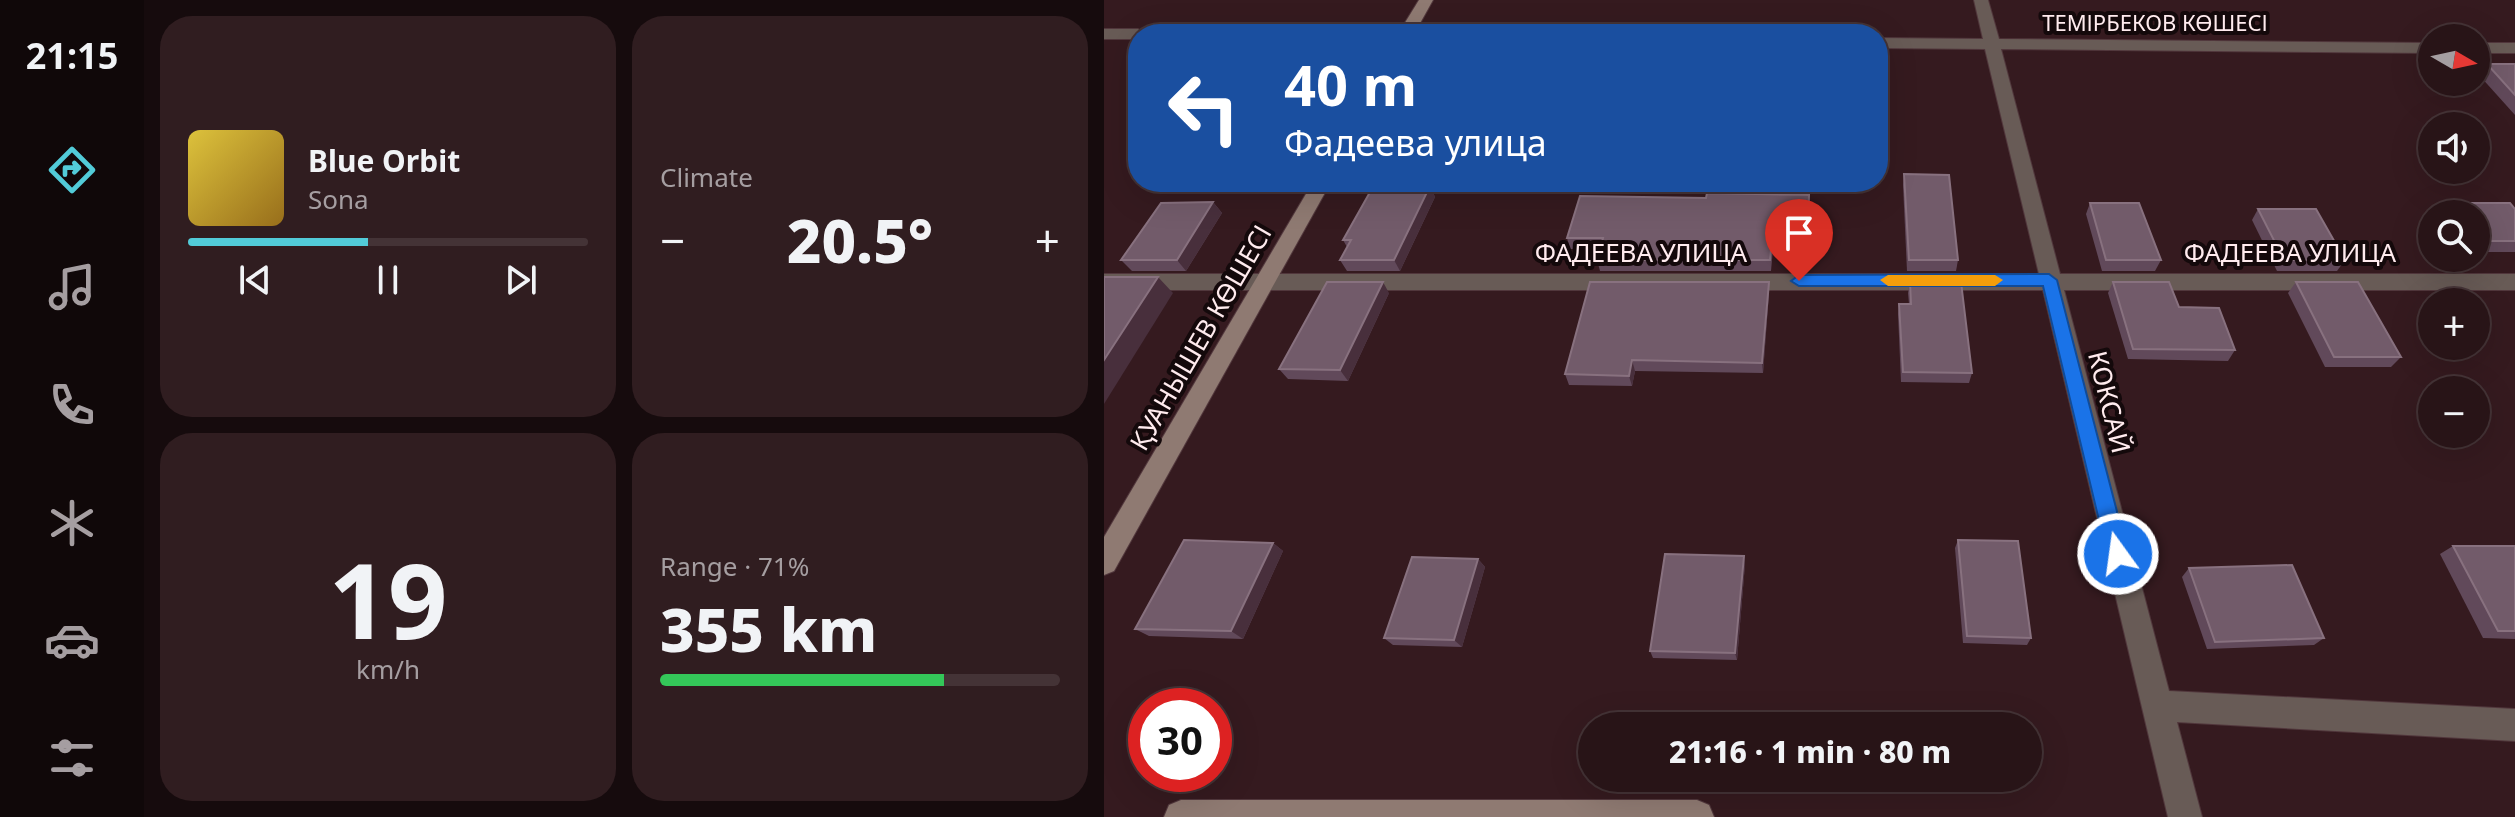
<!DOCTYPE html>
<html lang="en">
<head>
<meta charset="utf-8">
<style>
	body { margin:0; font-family:"Noto Sans",sans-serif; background:#301d20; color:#f1f3f6; height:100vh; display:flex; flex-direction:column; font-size:30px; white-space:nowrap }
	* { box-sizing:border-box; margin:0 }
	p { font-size:26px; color:#a59ea1 }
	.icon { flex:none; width:44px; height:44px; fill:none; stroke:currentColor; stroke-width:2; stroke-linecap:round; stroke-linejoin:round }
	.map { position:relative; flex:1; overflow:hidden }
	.details { display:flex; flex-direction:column; gap:16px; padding:16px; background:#160b0d; width:960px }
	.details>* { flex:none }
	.top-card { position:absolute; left:24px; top:24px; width:760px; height:168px; border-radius:32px; box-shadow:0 8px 32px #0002,0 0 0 2px #443336; background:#1a4fa0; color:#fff; overflow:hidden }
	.needle { width:52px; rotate:99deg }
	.fabs { position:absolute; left:1314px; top:24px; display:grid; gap:16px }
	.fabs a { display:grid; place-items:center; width:72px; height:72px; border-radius:50%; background:#281417; box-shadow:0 8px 32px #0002,0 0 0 2px #443336; font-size:40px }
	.speed { position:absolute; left:24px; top:688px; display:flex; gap:16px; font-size:40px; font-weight:700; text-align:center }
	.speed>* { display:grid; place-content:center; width:104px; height:104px; border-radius:50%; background:#281417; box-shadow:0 8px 32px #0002,0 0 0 2px #443336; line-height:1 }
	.speed .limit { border:12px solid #d22; background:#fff; color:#111 }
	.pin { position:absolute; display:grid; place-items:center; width:68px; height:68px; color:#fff; margin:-82px -34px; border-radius:50% 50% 50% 0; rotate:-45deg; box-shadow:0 0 8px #0007 }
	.pin .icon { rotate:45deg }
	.me { position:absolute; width:88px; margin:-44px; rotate:346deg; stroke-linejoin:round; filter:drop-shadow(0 0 6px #0008) }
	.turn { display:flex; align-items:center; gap:28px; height:168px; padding:0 24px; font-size:36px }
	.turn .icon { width:104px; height:104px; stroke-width:2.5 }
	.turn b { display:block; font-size:56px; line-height:68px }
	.big { font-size:60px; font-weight:800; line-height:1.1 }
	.details .card { flex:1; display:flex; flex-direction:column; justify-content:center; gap:12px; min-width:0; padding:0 28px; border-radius:32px; background:#301d20 }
	.details .dial { align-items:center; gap:0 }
	.dial b { font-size:104px; line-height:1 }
	.song { display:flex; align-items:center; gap:24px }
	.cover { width:96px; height:96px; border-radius:12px; background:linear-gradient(135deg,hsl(50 70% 55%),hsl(40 70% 35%)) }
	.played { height:8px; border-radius:4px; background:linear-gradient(90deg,#52cbd8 45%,#443336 45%) }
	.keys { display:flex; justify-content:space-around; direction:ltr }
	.heat { display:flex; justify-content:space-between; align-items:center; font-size:44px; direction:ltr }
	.charge { height:12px; border-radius:6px; background:linear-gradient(90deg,#34c759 71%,#443336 0) }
	.details .tiles { flex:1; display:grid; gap:16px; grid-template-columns:repeat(2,1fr) }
	.trip { position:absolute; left:474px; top:712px; width:464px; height:80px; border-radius:40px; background:#281417; box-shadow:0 8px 32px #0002,0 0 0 2px #443336; font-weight:800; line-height:80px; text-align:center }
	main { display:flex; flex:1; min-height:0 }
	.tabs { display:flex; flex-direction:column; width:144px; justify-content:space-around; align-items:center; background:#100809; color:#a59ea1 }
	.tabs .icon { width:56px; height:56px }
	.tabs .selected { color:#52cbd8 }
	.tabs b { font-size:36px; color:#f1f3f6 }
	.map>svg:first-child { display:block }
</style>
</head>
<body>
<main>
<nav class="tabs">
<b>21:15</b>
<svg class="icon selected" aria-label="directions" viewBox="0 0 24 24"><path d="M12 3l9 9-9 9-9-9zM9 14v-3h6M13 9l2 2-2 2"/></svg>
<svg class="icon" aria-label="music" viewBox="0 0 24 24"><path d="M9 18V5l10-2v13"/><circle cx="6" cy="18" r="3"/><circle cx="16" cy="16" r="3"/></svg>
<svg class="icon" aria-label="phone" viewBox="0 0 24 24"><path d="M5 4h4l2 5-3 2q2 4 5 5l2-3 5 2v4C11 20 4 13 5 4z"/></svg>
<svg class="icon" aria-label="climate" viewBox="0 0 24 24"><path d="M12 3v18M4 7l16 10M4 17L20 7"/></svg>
<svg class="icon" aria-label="car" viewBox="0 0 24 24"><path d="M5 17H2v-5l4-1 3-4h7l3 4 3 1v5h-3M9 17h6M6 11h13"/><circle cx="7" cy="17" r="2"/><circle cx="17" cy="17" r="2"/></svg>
<svg class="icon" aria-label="filters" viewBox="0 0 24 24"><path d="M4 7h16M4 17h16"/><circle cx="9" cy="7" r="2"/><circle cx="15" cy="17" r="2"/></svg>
</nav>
<section class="details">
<div class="tiles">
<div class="card">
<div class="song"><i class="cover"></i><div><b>Blue Orbit</b><p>Sona</p></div></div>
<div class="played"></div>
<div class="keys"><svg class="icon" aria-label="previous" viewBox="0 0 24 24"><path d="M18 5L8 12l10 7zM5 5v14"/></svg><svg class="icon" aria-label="pause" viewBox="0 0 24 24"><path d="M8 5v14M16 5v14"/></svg><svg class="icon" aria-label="next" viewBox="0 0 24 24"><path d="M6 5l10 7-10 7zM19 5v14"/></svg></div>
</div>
<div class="card"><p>Climate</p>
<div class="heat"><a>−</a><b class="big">20.5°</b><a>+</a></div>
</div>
<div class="card dial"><b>19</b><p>km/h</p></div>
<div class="card"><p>Range · 71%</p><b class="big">355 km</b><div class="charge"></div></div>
</div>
</section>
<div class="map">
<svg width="1411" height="817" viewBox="0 0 1411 817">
	<rect width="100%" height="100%" fill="#351a1f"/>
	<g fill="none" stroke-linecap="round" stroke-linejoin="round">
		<g stroke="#51373c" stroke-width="2">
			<g id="street">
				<path d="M870,0H884L895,39L1328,43V53L897,49L956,274H1411V290H960L1065,691L1411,709V741L1073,722L1098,817H1064L939,290H0V274H935L881,49L774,48V38L879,39Z"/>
				<path d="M0,29H34L42,34H34V39H0Z"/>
				<rect x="1372" y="43" width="39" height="10"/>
			</g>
		</g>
		<g stroke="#51373c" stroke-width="2">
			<g id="secondary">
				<path d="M315,0H329L310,34H294Z"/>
				<path d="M209,182H227L10,571L0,575V537Z"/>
				<path d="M77,800H593L605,805L610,817H60L65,805Z"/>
			</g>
		</g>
		<use href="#street" fill="#685b56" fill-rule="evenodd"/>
		<use href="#secondary" fill="#8f7a72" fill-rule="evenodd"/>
	</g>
	<g fill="#61495a">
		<path d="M1383,64H1411V115L1375,75Z"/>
		<path d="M800,174L854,260L852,271H803L799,185Z"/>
		<path d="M326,186L331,197L296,271H243L236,260L243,247L239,240Z"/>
		<path d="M705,195L704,250L669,249L667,271H496L493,260L496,249H466L463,238Z"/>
		<path d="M109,202L118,213L82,271H28L17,260Z"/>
		<path d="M986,203L1057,260L1051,271H998L982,214Z"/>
		<path d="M1350,203L1411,209V252H1372V214H1340Z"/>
		<path d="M1154,209L1241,260L1233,271H1173L1148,220Z"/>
		<path d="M665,282V293L659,373L531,371L528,386L465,385L461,374Z"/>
		<path d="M806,282L868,373L865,383L797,382L794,314L795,304H805L804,293Z"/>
		<path d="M1009,282L1075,307L1131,350L1124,361L1024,359L1004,293Z"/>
		<path d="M1192,282L1297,357L1287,367H1221L1184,293Z"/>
		<path d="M285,293L244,381L184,379L175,369Z"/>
		<path d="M854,540L927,638L923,645L859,643L851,548Z"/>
		<path d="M169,543L179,551L139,639L45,636L31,629Z"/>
		<path d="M1349,546H1411V639L1379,638L1336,554Z"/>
		<path d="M374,559L381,567L358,647L289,645L280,638Z"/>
		<path d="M641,564L633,660L549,658L546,651Z"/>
		<path d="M1085,568L1220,638L1210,645L1103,649L1078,577Z"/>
	</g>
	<g fill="#482f3c">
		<path d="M326,186L331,197L296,271L290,260Z"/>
		<path d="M109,202L118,213L82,271L73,260Z"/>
		<path d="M54,277L69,293L0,404V360Z"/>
		<path d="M279,282L285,293L244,381L236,370Z"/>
		<path d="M665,282V293L659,373L658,363Z"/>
		<path d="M528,360L531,371L528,386L525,376Z"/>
		<path d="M169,543L179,551L139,639L127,631Z"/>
		<path d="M640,556L641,564L633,660L631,653Z"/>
		<path d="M374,559L381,567L358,647L350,640Z"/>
	</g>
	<g fill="#725b6a" stroke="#88717f" stroke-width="2">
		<path d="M1383,64H1411V95Z"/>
		<path d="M800,174L845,175L854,260H805Z"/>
		<path d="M270,185L326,186L290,260H236L247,240H239Z"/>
		<path d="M603,193L705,195L704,239L668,238L666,260H493L499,238H463L476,196L602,198Z"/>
		<path d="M109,202L73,260H17L57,203Z"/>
		<path d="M986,203H1035L1057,260H1002Z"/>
		<path d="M1350,203H1406L1411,209V241H1377L1372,234V214H1358Z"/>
		<path d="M1154,209H1212L1241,260H1180Z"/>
		<path d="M0,277H54L0,360Z"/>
		<path d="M223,282H279L236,370L175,369Z"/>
		<path d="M486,282H665L658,363L528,360L525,376L461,374Z"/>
		<path d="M806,282H857L868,373L799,372L795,304H807Z"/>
		<path d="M1009,282H1065L1075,307L1115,308L1131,350L1029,349Z"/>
		<path d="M1192,282H1254L1297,357H1230Z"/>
		<path d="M80,540L169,543L127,631L31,629Z"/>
		<path d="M854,540L914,541L927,638L863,636Z"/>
		<path d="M1349,546H1411V631H1394Z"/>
		<path d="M561,554L640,556L631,653L546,651Z"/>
		<path d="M308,557L374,559L350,640L280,638Z"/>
		<path d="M1188,565L1220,638L1111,642L1085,568Z"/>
	</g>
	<path fill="#1a73e8" stroke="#114b97" stroke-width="2" d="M945,274L953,280L1024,554L1021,561L1014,563L1006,561L1003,554L939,286H695L687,281L695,275Z"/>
	<path fill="#f59e0b" d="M784,275H891L899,280L891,286H784L776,280Z"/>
	<g text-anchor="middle" stroke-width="8" stroke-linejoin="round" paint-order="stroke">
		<g font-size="22" fill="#ffebee" stroke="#14090b">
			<text x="1051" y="31">ТЕМІРБЕКОВ КӨШЕСІ</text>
		</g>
		<g font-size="26" fill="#ffebee" stroke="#14090b">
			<text x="537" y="262">ФАДЕЕВА УЛИЦА</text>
			<text x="1186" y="262">ФАДЕЕВА УЛИЦА</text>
			<text transform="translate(97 338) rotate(-60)" y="9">ҚУАНЫШЕВ КӨШЕСІ</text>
			<text transform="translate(1005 402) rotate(76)" y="9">КОКСАЙ</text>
		</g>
	</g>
</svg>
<div class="fabs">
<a><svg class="needle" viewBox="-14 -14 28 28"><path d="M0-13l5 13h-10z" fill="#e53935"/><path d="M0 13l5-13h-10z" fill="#a59ea1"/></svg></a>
<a><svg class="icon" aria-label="sound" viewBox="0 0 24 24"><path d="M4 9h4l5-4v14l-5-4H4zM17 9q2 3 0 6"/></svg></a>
<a><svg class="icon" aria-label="search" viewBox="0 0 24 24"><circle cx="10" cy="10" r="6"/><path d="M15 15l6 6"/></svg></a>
<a>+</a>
<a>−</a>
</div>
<div class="speed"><div class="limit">30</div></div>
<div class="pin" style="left:695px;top:281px;background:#d93025"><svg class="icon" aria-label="arrive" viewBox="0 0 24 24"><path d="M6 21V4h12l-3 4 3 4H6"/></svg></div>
<svg class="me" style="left:1014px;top:554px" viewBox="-20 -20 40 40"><circle r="17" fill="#1a73e8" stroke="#fff" stroke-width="3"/><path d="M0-11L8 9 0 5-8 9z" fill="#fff"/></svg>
<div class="trip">21:16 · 1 min · 80 m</div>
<div class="top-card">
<div class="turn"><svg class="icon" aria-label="left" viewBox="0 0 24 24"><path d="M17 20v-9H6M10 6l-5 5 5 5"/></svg><div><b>40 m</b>Фадеева улица</div></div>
</div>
</div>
</main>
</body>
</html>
